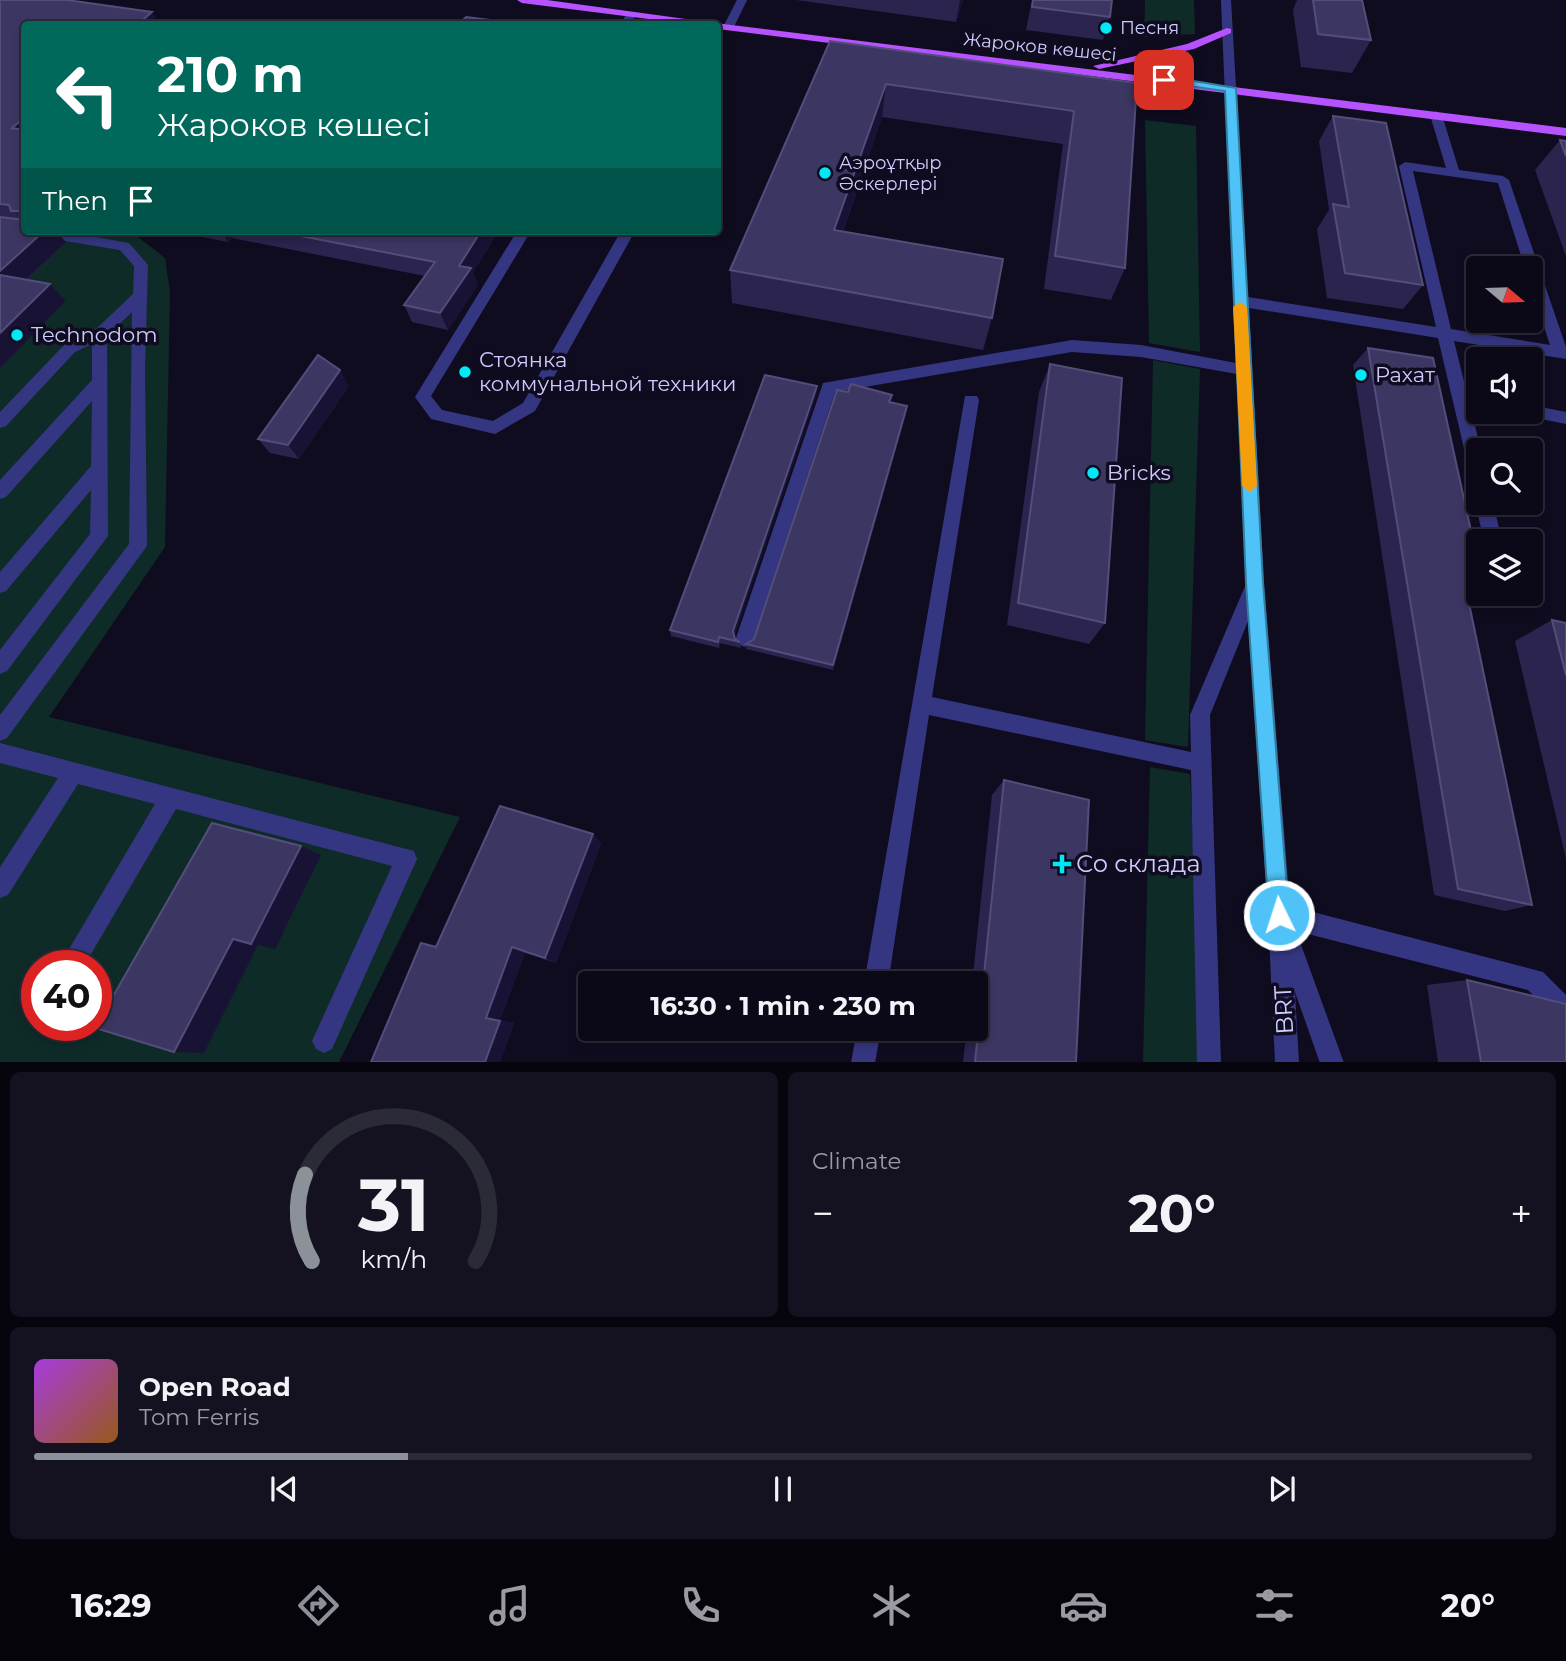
<!DOCTYPE html>
<html lang="en">
<head>
<meta charset="utf-8">
<style>
	body { margin:0; font-family:Montserrat,sans-serif; background:#141221; color:#f1f3f6; height:100vh; display:flex; flex-direction:column; font-size:26px; white-space:nowrap }
	* { box-sizing:border-box; margin:0 }
	p { font-size:23px; color:#9a9aa2 }
	.icon { flex:none; width:38px; height:38px; fill:none; stroke:currentColor; stroke-width:2; stroke-linecap:round; stroke-linejoin:round }
	.map { position:relative; height:1062px; overflow:hidden }
	.side { display:flex; flex-direction:column; gap:10px; padding:10px; background:#06050d; flex:1 }
	.side>* { flex:none }
	.top-card { position:absolute; left:21px; top:21px; width:700px; height:214px; border-radius:7px; box-shadow:0 4px 10px #0003,0 0 0 2px #2b2a37; background:#00695c; color:#fff; overflow:hidden }
	.needle { width:46px; rotate:109deg }
	.tools { position:absolute; left:1466px; top:256px; display:grid; gap:14px }
	.tools a { display:grid; place-items:center; width:77px; height:77px; border-radius:7px; background:#0b0918; box-shadow:0 4px 10px #0003,0 0 0 2px #2b2a37; font-size:35px }
	.speed { position:absolute; left:21px; top:950px; display:flex; gap:14px; font-size:35px; font-weight:700; text-align:center }
	.speed>* { display:grid; place-content:center; width:91px; height:91px; border-radius:50%; background:#0b0918; box-shadow:0 4px 10px #0003,0 0 0 2px #2b2a37; line-height:1 }
	.speed .limit { border:10px solid #d22; background:#fff; color:#111 }
	.pin { position:absolute; display:grid; place-items:center; width:60px; height:60px; color:#fff; margin:-30px; border-radius:14px; box-shadow:0 4px 10px #0006 }
	.me { position:absolute; width:77px; margin:-38px; rotate:356deg; stroke-linejoin:round; filter:drop-shadow(0 0 5px #0008) }
	.turn { display:flex; align-items:center; gap:24px; height:147px; padding:0 21px; font-size:32px }
	.turn .icon { width:91px; height:91px; stroke-width:2.5 }
	.turn b { display:block; font-size:49px; line-height:60px }
	.then { display:flex; align-items:center; height:66px; padding:0 21px; background:#0003; gap:14px; font-size:26px }
	.big { font-size:52px; font-weight:700; line-height:1.1 }
	.side .widget { flex:1; display:flex; flex-direction:column; justify-content:center; gap:10px; min-width:0; padding:0 24px; border-radius:10px; background:#141221 }
	.side .dial { align-items:center; gap:0 }
	.dial svg { height:182px; overflow:visible; fill:none; stroke:#2b2a37; stroke-width:7; stroke-linecap:round; text-anchor:middle }
	.dial text { fill:#f1f3f6; stroke:none }
	.song { display:flex; align-items:center; gap:21px }
	.cover { width:84px; height:84px; border-radius:10px; background:linear-gradient(135deg,hsl(280 70% 55%),hsl(30 70% 35%)) }
	.played { height:7px; border-radius:4px; background:linear-gradient(90deg,#8c9099 25%,#2b2a37 25%) }
	.keys { display:flex; justify-content:space-around; direction:ltr }
	.heat { display:flex; justify-content:space-between; align-items:center; font-size:38px; direction:ltr }
	.side .tiles { flex:1; display:grid; gap:10px; grid-template-columns:1fr 1fr }
	.widget:last-child { grid-column:span 2 }
	.trip { position:absolute; left:578px; top:971px; width:410px; height:70px; border-radius:7px; background:#0b0918; box-shadow:0 4px 10px #0003,0 0 0 2px #2b2a37; font-weight:700; line-height:70px; text-align:center }
	.tabs { display:flex; height:112px; justify-content:space-around; align-items:center; background:#04040a; color:#9a9aa2 }
	.tabs .icon { width:49px; height:49px }
	.tabs .active { color:#8c9099 }
	.tabs b { font-size:32px; color:#f1f3f6 }
	.map>svg:first-child { display:block }
</style>
</head>
<body>
<div class="map">
<svg width="1566" height="1063" viewBox="0 0 1566 1063">
	<rect width="100%" height="100%" fill="#0f0c20"/>
	<g fill="#0f2b28" fill-rule="evenodd">
		<path d="M1145,0H1194L1195,34L1144,37Z"/>
		<path d="M1145,120L1196,126L1200,352L1149,343Z"/>
		<path d="M0,212L24,231L133,233L165,258L170,292L165,547L49,717L460,817L339,1062H0ZM37,966H96V1026H37Z"/>
		<path d="M1153,360L1200,369L1188,747L1145,740Z"/>
		<path d="M1150,767L1190,774L1202,1062L1143,1063Z"/>
	</g>
	<g fill="none" stroke-linecap="round" stroke-linejoin="round">
		<g fill="#353681" fill-rule="evenodd">
			<path d="M737,0H747L733,29H725L723,27Z"/>
			<path d="M1221,0H1231L1248,297L1436,327L1399,166L1405,162L1446,168L1430,115L1436,111L1442,115L1459,170L1503,176L1509,180L1566,347V359L1454,341L1481,450L1479,485L1471,478L1438,338L1249,308L1264,583L1290,906L1543,972L1566,995V1024L1558,1020L1528,990L1296,931L1344,1063H1320L1295,992L1299,1063H1275L1269,936L1272,928L1268,915L1248,621L1210,715L1221,1063H1197L1191,770L929,715L888,984H864L965,396H977L979,400L932,697L1191,752L1190,715L1246,584L1237,374L1141,357L1072,352L835,392L754,638L752,644L745,647L738,644L736,638L823,383L1072,340L1141,345L1236,363ZM1413,171L1498,183L1525,268H1531V287L1550,345L1451,329Z"/>
			<path d="M628,12L637,14L630,24H620Z"/>
			<path d="M28,231H62L129,243L148,265L145,370L147,546L7,738L0,741V715L129,544L132,312L107,336L108,536L7,671L0,674V650L90,534L91,490L6,591L0,593V572L91,466L92,401L6,497L0,499V480L92,380V344L75,352L6,426L0,428V412L65,344L95,330L133,294L134,266L120,250L35,236Z"/>
			<path d="M517,231H531L431,396L442,410L493,421L523,403L621,231H635L535,411L495,434L431,419L415,397Z"/>
			<path d="M1531,405L1566,412V424L1522,415L1520,411H1531Z"/>
			<path d="M1479,497V502H1493L1502,541H1484L1475,502Z"/>
			<path d="M0,743L414,851L417,859L332,1049L324,1053L316,1049L312,1041L392,866L176,809L84,966H59L155,804L78,784L8,895L0,898V867L58,778L0,763Z"/>
			<path d="M857,1029H881L875,1063H851Z"/>
		</g>
		<g fill="#b752ff" fill-rule="evenodd">
			<path d="M517,0H547L715,23L1566,128V136L718,29V24H688L522,3Z"/>
			<path d="M1227,28L1231,29V33L1194,49L1099,69L1093,66L1187,44Z"/>
		</g>
	</g>
	<g fill="#2a244f">
		<path d="M0,0L24,24V231L66,242L27,280L66,301L0,368Z"/>
		<path d="M796,0H963L956,22Z"/>
		<path d="M1032,0H1112L1110,17L1103,40L1026,30Z"/>
		<path d="M1297,0H1362L1371,40L1352,73L1301,67L1293,10Z"/>
		<path d="M830,41L1137,83L1125,268L1111,300L1044,289L1063,144L882,117L843,232L992,318L983,350L732,303L730,270Z"/>
		<path d="M1333,116L1423,285L1403,309L1327,298L1317,229L1329,210L1319,141Z"/>
		<path d="M1560,140L1566,141V256L1535,170Z"/>
		<path d="M173,231H499L473,272L478,285L448,330L412,322L404,305L425,276L232,238L228,242Z"/>
		<path d="M1368,348L1479,567V593H1483L1469,602L1532,905L1505,911L1434,895L1353,365Z"/>
		<path d="M1050,364L1105,623L1089,644L1007,625L1039,392Z"/>
		<path d="M349,386L299,459L270,453L258,439Z"/>
		<path d="M817,393L734,636L735,639L740,642L741,648L720,643L719,648L671,636L670,630Z"/>
		<path d="M891,402L907,406L906,414L833,670L746,649V644L754,639Z"/>
		<path d="M1552,620L1566,623V859L1515,641Z"/>
		<path d="M1004,780L1076,1062H963L967,1029H975V984H972L992,795Z"/>
		<path d="M593,834L601,844L556,963L525,953L500,1020L514,1023L500,1062L436,947Z"/>
		<path d="M1467,980L1566,1062H1438L1427,985Z"/>
	</g>
	<g fill="#181334">
		<path d="M960,0H963L956,22Z"/>
		<path d="M152,12L159,24H138Z"/>
		<path d="M886,84L882,117L832,263L834,230Z"/>
		<path d="M24,118V143L12,128Z"/>
		<path d="M44,231H56L66,242L14,291L0,277V271Z"/>
		<path d="M221,231H227L232,238L228,242Z"/>
		<path d="M481,231H499L473,272L478,285L448,330L440,313L459,266Z"/>
		<path d="M50,284L66,301L0,368V333Z"/>
		<path d="M340,370L349,386L299,459L288,445Z"/>
		<path d="M817,386V393L734,637L733,631Z"/>
		<path d="M907,406L906,414L833,670V665Z"/>
		<path d="M593,834L601,844L556,963L545,958Z"/>
		<path d="M301,846L321,855L275,949L258,945L204,1053L174,1052L233,939Z"/>
		<path d="M512,947L525,953L500,1020L514,1023L500,1062H485L486,1018Z"/>
	</g>
	<g fill="#3c3662" stroke="#534d7b" stroke-width="2">
		<path d="M0,0H67L152,12L138,24H24V118L12,128L24,130V211H11L9,205L0,204Z"/>
		<path d="M1033,0H1112L1110,17L1032,7Z"/>
		<path d="M1313,0H1362L1371,40L1318,34Z"/>
		<path d="M466,17L507,22L505,24H459Z"/>
		<path d="M830,41L1137,83L1125,268L1055,256L1074,111L886,84L834,230L1003,259L992,318L730,270Z"/>
		<path d="M1333,116L1386,123L1423,285L1345,273L1333,204L1349,207Z"/>
		<path d="M1560,140L1566,141V156Z"/>
		<path d="M0,217L24,220V231H44L0,271Z"/>
		<path d="M275,231H481L459,266L471,268L440,313L404,305L435,262Z"/>
		<path d="M0,275L50,284L0,333Z"/>
		<path d="M1368,348L1433,358L1479,567V591L1466,589L1532,905L1458,889Z"/>
		<path d="M318,355L340,370L288,445L258,439Z"/>
		<path d="M1050,364L1122,378L1105,623L1018,603Z"/>
		<path d="M765,375L817,386L733,631L735,639L740,642L719,637L718,642L670,630Z"/>
		<path d="M851,384L892,395L889,402L907,406L833,665L746,644L754,639L837,390L848,392Z"/>
		<path d="M1552,620L1566,623V675Z"/>
		<path d="M1004,780L1089,800L1076,1062H975Z"/>
		<path d="M500,806L593,834L545,958L512,947L486,1018L500,1021L485,1062H371L421,943L436,947Z"/>
		<path d="M212,823L301,846L251,944L233,939L174,1052L95,1028Z"/>
		<path d="M1467,980L1566,1004V1062H1481Z"/>
	</g>
	<path fill="#4fc3f7" stroke="#337fa1" stroke-width="2" d="M1164,76L1236,88L1263,583L1289,915L1286,922L1279,925L1272,922L1269,915L1246,583L1225,91L1161,82V77Z"/>
	<path fill="#f59e0b" d="M1240,302L1247,307L1257,486L1250,492L1242,486L1233,307Z"/>
	<g fill="#00e9f6" stroke="#0f0c20" stroke-width="2.5">
		<circle cx="1106" cy="28" r="7"/>
		<circle cx="825" cy="173" r="7"/>
		<circle cx="17" cy="335" r="7"/>
		<circle cx="465" cy="372" r="7"/>
		<circle cx="1361" cy="375" r="7"/>
		<circle cx="1093" cy="473" r="7"/>
		<path d="M1058.5 853.5h7v7h7v7h-7v7h-7v-7h-7v-7h7z"/>
	</g>
	<g text-anchor="middle" stroke-width="7" stroke-linejoin="round" paint-order="stroke">
		<g font-size="18" fill="#cfcbff" stroke="#0f0c20" text-anchor="start">
			<text x="1120" y="34">Песня</text>
			<text x="839" y="169">Аэроұтқыр<tspan x="839" dy="21">Әскерлері</tspan></text>
		</g>
		<g font-size="18" fill="#cfcbff" stroke="#0f0c20">
			<text transform="translate(1040 47) rotate(6)" y="6">Жароков көшесі</text>
		</g>
		<g font-size="21" fill="#cfcbff" stroke="#0f0c20" text-anchor="start">
			<text x="31" y="342">Technodom</text>
			<text x="479" y="367">Стоянка<tspan x="479" dy="24">коммунальной техники</tspan></text>
			<text x="1375" y="382">Рахат</text>
			<text x="1107" y="480">Bricks</text>
		</g>
		<g font-size="24" fill="#cfcbff" stroke="#0f0c20" text-anchor="start">
			<text x="1076" y="872">Со склада</text>
		</g>
		<g font-size="24" fill="#cfcbff" stroke="#0f0c20">
			<text transform="translate(1284 1010) rotate(-93)" y="8">BRT</text>
		</g>
	</g>
</svg>
<div class="tools">
<a><svg class="needle" viewBox="-14 -14 28 28"><path d="M0-13l5 13h-10z" fill="#e53935"/><path d="M0 13l5-13h-10z" fill="#9a9aa2"/></svg></a>
<a><svg class="icon" aria-label="sound" viewBox="0 0 24 24"><path d="M4 9h4l5-4v14l-5-4H4zM17 9q2 3 0 6"/></svg></a>
<a><svg class="icon" aria-label="search" viewBox="0 0 24 24"><circle cx="10" cy="10" r="6"/><path d="M15 15l6 6"/></svg></a>
<a><svg class="icon" aria-label="layers" viewBox="0 0 24 24"><path d="M12 4l9 5-9 5-9-5zM3 14l9 5 9-5"/></svg></a>
</div>
<div class="speed"><div class="limit">40</div></div>
<div class="pin" style="left:1164px;top:80px;background:#d93025"><svg class="icon" aria-label="arrive" viewBox="0 0 24 24"><path d="M6 21V4h12l-3 4 3 4H6"/></svg></div>
<svg class="me" style="left:1279px;top:915px" viewBox="-20 -20 40 40"><circle r="17" fill="#4fc3f7" stroke="#fff" stroke-width="3"/><path d="M0-11L8 9 0 5-8 9z" fill="#fff"/></svg>
<div class="trip">16:30 · 1 min · 230 m</div>
<div class="top-card">
<div class="turn"><svg class="icon" aria-label="left" viewBox="0 0 24 24"><path d="M17 20v-9H6M10 6l-5 5 5 5"/></svg><div><b>210 m</b>Жароков көшесі</div></div>
<div class="then">Then<svg class="icon" aria-label="arrive" viewBox="0 0 24 24"><path d="M6 21V4h12l-3 4 3 4H6"/></svg></div>
</div>
</div>
<section class="side">
<div class="tiles">
<div class="widget dial"><svg viewBox="0 0 100 80">
<path d="M14 69A42 42 0 1 1 86 69"/>
<path d="M14 69A42 42 0 0 1 11 31" stroke="#8c9099"/>
<text x="50" y="56" font-size="32" font-weight="700">31</text>
<text x="50" y="72" font-size="11">km/h</text>
</svg></div>
<div class="widget"><p>Climate</p>
<div class="heat"><a>−</a><b class="big">20°</b><a>+</a></div>
</div>
<div class="widget">
<div class="song"><i class="cover"></i><div><b>Open Road</b><p>Tom Ferris</p></div></div>
<div class="played"></div>
<div class="keys"><svg class="icon" aria-label="previous" viewBox="0 0 24 24"><path d="M18 5L8 12l10 7zM5 5v14"/></svg><svg class="icon" aria-label="pause" viewBox="0 0 24 24"><path d="M8 5v14M16 5v14"/></svg><svg class="icon" aria-label="next" viewBox="0 0 24 24"><path d="M6 5l10 7-10 7zM19 5v14"/></svg></div>
</div>
</div>
</section>
<nav class="tabs">
<b>16:29</b>
<svg class="icon active" aria-label="directions" viewBox="0 0 24 24"><path d="M12 3l9 9-9 9-9-9zM9 14v-3h6M13 9l2 2-2 2"/></svg>
<svg class="icon" aria-label="music" viewBox="0 0 24 24"><path d="M9 18V5l10-2v13"/><circle cx="6" cy="18" r="3"/><circle cx="16" cy="16" r="3"/></svg>
<svg class="icon" aria-label="phone" viewBox="0 0 24 24"><path d="M5 4h4l2 5-3 2q2 4 5 5l2-3 5 2v4C11 20 4 13 5 4z"/></svg>
<svg class="icon" aria-label="climate" viewBox="0 0 24 24"><path d="M12 3v18M4 7l16 10M4 17L20 7"/></svg>
<svg class="icon" aria-label="car" viewBox="0 0 24 24"><path d="M5 17H2v-5l4-1 3-4h7l3 4 3 1v5h-3M9 17h6M6 11h13"/><circle cx="7" cy="17" r="2"/><circle cx="17" cy="17" r="2"/></svg>
<svg class="icon" aria-label="filters" viewBox="0 0 24 24"><path d="M4 7h16M4 17h16"/><circle cx="9" cy="7" r="2"/><circle cx="15" cy="17" r="2"/></svg>
<b>20°</b>
</nav>
</body>
</html>
